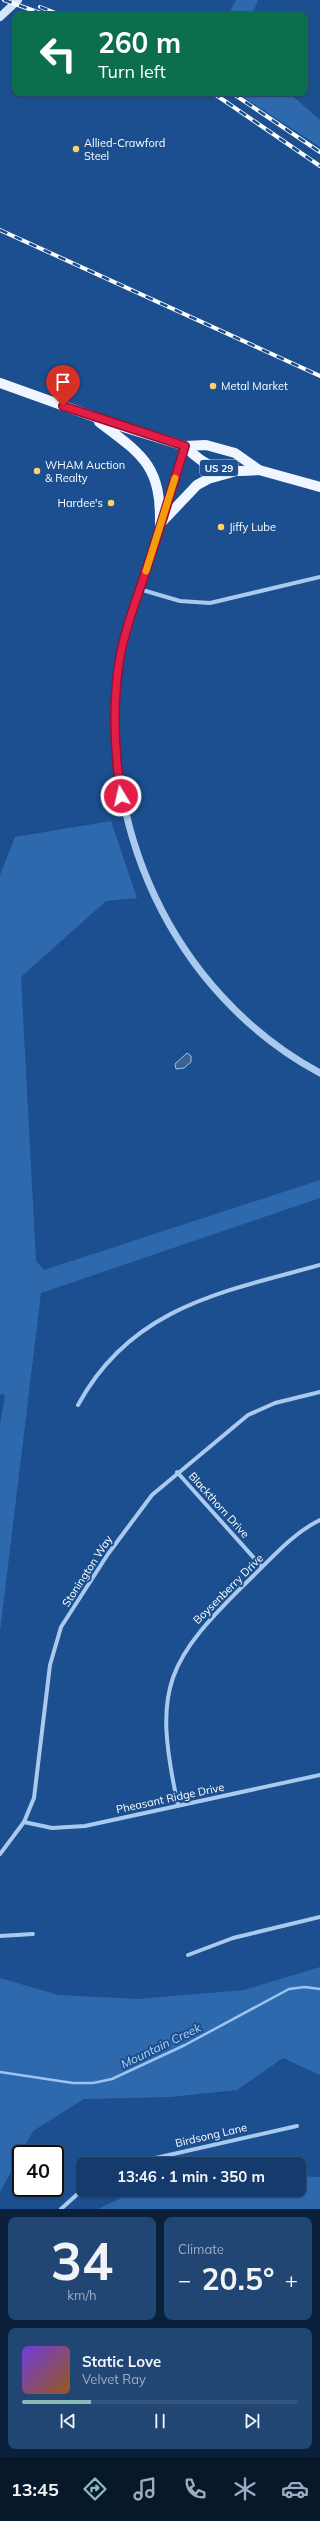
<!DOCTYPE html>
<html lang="en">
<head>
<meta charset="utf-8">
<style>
	body { margin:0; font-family:Mulish,sans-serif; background:#214673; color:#f1f3f6; height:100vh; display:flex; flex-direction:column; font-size:15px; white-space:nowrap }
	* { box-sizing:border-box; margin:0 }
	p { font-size:13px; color:#9dadc1 }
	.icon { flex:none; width:22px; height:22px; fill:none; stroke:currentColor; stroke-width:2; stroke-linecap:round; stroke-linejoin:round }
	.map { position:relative; height:2209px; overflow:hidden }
	.side { display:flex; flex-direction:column; gap:8px; padding:8px; background:#0b203b; flex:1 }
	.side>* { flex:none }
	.guide { position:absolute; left:12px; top:12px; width:296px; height:84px; border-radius:8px; box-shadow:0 1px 3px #0004,0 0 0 1px #33557e; background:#0b6e4f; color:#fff; overflow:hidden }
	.speed { position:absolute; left:12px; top:2145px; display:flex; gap:8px; font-size:20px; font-weight:700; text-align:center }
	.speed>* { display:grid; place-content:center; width:52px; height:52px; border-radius:50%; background:#143b6b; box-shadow:0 1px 3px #0004,0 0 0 1px #33557e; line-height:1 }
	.speed .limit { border:2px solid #111; border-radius:6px; background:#fff; color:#111 }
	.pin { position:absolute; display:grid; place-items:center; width:34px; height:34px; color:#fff; margin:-41px -17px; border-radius:50% 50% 50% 0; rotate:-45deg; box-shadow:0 0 4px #0007 }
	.pin .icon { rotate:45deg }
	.me { position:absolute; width:44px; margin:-22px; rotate:351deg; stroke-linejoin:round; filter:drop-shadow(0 0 3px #0008) }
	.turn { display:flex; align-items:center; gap:14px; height:84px; padding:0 20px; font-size:18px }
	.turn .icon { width:52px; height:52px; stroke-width:2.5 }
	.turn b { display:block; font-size:28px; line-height:34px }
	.big { font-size:30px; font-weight:700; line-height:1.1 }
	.side .tile { flex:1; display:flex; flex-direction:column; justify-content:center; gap:6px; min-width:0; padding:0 14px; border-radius:8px; background:#214673 }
	.side .dial { align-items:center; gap:0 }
	.dial b { font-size:52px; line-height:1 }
	.song { display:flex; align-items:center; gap:12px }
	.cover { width:48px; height:48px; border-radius:6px; background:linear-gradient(135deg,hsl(260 70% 55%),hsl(30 70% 35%)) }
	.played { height:4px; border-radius:2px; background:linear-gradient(90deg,#8bbbb9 25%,#33557e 25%) }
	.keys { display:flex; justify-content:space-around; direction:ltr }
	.heat { display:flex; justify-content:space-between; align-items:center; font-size:22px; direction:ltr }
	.side .tiles { flex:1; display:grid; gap:8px; grid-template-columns:1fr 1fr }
	.tile:last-child { grid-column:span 2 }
	.trip { position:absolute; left:76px; top:2157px; width:230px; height:40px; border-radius:8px; background:#143b6b; box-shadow:0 1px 3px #0004,0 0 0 1px #33557e; font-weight:700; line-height:40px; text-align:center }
	.tabs { display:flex; height:64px; justify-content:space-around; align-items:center; background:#08182b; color:#9dadc1 }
	.tabs .icon { width:28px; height:28px }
	.tabs .selected { color:#8bbbb9 }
	.tabs b { font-size:18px; color:#f1f3f6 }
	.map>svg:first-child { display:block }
</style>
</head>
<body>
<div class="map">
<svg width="320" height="2209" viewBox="0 0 320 2209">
	<rect width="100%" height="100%" fill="#1b4f8f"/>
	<g fill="#2e69ad">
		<path d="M236,0H258L252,15H228Z"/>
		<path d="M237,93H289L320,120V147Z"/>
		<path d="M111,821L137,898L106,901L21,977L36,1261L44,1270L320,1180V1198L41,1293L0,1632V1425L5,1395L0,1394V875L15,837Z"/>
		<path d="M320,1967V2075L283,2058L237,2090L170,2097L84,2099L33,2131L0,2192V1978L58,1995L138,1999L244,1990Z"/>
		<path d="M299,2176L320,2177V2209H98L138,2190H299Z"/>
	</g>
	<path fill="#3c6290" stroke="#9cc4f0" d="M187,1053L191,1056V1062L184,1068L176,1069L175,1064Z"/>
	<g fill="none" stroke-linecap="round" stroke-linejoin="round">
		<path stroke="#9cc4f0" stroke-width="2.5" d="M0,2072L73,2083H93L112,2079L185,2045L289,1989L305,1987L320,1989"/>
		<g stroke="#a9c9ee" stroke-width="4">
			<path d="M139,589L180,601L210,603L320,577"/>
			<path d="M78,1405C131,1307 222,1292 320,1265"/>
			<path d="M177,1472L262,1567"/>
			<path d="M178,1805C152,1686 166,1661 251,1578C272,1558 293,1533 320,1520"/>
			<path d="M24,1822L52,1828L85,1826L320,1775"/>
			<path d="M0,1854L24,1822L34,1798L50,1665L61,1627L108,1554L152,1495L248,1415L275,1403L320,1392"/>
			<path d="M0,1936L33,1934"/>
			<path d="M188,1955L233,1938L320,1917"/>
			<path d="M129,2164L297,2126"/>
			<path d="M61,2209L83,2189"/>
		</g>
		<path stroke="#a9c9ee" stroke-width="7" d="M185,446C173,484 162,524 149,562C138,594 125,624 120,658C95,822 172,993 320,1073"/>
		<path stroke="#d6e6fa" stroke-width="8" d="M0,17L18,0"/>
		<g stroke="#f0f6ff" stroke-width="10">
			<path d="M0,383L120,426L185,446L206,445L235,453L259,470L320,487"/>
			<path d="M99,422C143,455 161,466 160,524"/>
			<path d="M185,446C208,471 226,473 259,470"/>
			<path d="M160,524L197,485L208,479L233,472"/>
		</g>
		<g stroke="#fff" stroke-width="4">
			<g id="rail">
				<path d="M4,0L46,15"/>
				<path d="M40,7L61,15"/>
				<path d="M213,93L320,166"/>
				<path d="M232,93L320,152"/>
				<path d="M0,230L320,376"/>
			</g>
		</g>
		<use href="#rail" stroke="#1b4f8f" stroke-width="2.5" stroke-dasharray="8" stroke-linecap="butt"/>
	</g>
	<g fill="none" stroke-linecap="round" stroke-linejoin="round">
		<g stroke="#92132f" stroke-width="10">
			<path id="route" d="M63,406L185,446C173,484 162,523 149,561C139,594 126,623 120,657C112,703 114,749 121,796"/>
		</g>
		<use href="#route" stroke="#e11d48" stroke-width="7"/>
		<path stroke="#f59e0b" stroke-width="7" d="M146,571L175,478"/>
	</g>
	<g fill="#ffd166" stroke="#1b4f8f" stroke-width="1.5">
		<circle cx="76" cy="149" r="4"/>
		<circle cx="213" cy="386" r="4"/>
		<circle cx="37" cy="471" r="4"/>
		<circle cx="111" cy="503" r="4"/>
		<circle cx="221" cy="527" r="4"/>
	</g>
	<g text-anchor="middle" stroke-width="4" stroke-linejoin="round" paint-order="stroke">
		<rect fill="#1b4f8f" stroke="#bbcadd" stroke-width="1" x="200" y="460" width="38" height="16" rx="3"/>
		<g font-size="10" font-weight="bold" fill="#fff">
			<text x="219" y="472">US 29</text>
		</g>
		<g font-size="11" fill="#fff" stroke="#1b4f8f" text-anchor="start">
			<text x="84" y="147">Allied-Crawford<tspan x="84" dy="13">Steel</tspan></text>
			<text x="221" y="390">Metal Market</text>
			<text x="45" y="469">WHAM Auction<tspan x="45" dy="13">&amp; Realty</tspan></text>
			<text x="103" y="507" text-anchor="end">Hardee's</text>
			<text x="229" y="531">Jiffy Lube</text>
		</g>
		<g font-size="11" fill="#fff" stroke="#1b4f8f">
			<text transform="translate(219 1505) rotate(48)" y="4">Blackthorn Drive</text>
			<text transform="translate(87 1571) rotate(-57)" y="4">Stonington Way</text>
			<text transform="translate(228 1589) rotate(-45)" y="4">Boysenberry Drive</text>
			<text transform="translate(170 1798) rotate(-12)" y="4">Pheasant Ridge Drive</text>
			<text transform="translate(211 2135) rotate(-13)" y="4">Birdsong Lane</text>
		</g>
		<g font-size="12" font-style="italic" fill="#b5d3f5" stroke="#1b4f8f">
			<text transform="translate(161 2046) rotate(-26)" y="4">Mountain Creek</text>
		</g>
	</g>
</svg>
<div class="speed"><div class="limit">40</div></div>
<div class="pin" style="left:63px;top:406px;background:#d93025"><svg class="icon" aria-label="arrive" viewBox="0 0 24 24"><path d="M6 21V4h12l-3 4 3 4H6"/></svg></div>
<svg class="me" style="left:121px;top:796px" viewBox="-20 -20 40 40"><circle r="17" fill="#e11d48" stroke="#fff" stroke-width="3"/><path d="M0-11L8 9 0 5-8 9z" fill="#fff"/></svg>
<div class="trip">13:46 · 1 min · 350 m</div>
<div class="guide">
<div class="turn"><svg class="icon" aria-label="left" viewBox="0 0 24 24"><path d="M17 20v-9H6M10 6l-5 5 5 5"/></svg><div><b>260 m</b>Turn left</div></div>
</div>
</div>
<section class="side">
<div class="tiles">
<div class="tile dial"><b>34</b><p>km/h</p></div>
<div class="tile"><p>Climate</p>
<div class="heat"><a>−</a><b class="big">20.5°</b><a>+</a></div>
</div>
<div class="tile">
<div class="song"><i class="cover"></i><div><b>Static Love</b><p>Velvet Ray</p></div></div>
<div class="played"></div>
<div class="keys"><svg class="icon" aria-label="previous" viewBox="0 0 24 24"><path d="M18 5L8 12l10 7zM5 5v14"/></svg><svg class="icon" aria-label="pause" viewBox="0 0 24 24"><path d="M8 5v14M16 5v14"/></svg><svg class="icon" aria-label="next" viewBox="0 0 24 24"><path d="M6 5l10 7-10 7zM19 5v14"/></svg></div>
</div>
</div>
</section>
<nav class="tabs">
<b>13:45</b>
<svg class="icon selected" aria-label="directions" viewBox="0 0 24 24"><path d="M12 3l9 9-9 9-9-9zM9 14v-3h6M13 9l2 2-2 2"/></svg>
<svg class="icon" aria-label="music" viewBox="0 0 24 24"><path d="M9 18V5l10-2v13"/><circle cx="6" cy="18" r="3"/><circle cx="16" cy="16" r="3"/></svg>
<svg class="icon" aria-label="phone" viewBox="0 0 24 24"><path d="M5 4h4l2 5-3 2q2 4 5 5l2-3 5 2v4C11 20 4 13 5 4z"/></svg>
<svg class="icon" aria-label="climate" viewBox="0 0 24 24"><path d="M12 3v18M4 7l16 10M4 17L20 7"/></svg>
<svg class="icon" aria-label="car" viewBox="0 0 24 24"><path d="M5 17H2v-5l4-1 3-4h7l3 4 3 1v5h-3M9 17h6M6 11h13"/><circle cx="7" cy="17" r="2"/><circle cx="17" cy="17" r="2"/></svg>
</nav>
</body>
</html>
